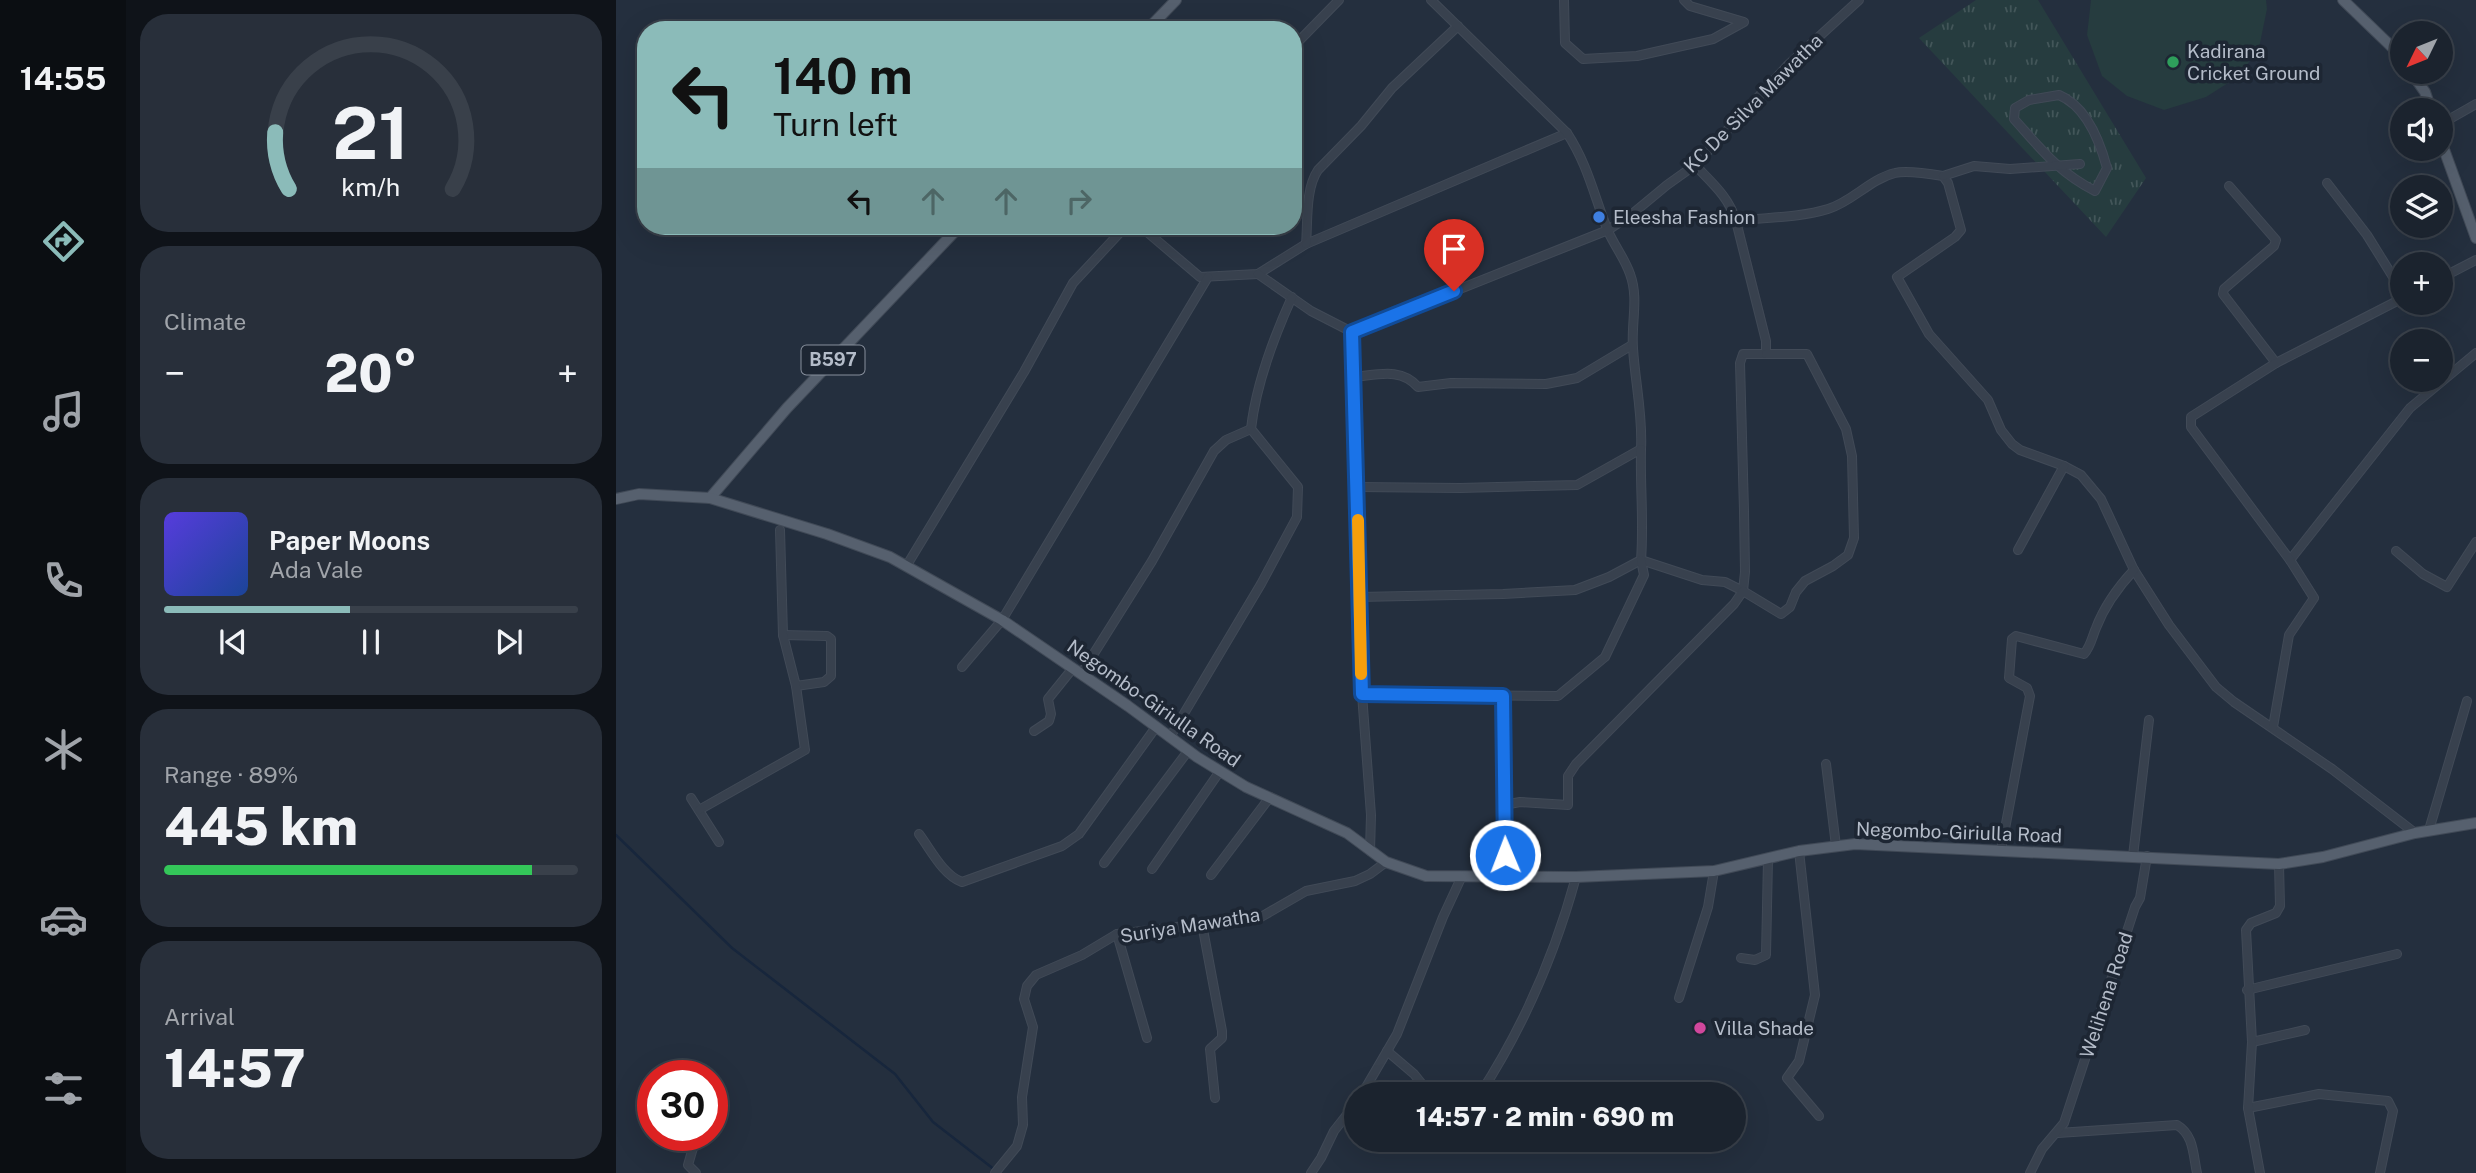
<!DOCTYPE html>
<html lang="en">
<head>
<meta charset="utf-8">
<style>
	body { margin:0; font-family:"Public Sans",sans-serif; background:#282f3a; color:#f1f3f6; height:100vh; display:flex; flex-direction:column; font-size:26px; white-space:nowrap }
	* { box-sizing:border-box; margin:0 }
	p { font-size:23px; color:#a0a4aa }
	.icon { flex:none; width:38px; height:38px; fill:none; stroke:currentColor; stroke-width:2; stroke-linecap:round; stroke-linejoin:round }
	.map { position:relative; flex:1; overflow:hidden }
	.details { display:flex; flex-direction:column; gap:14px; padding:14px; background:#0f1319; width:490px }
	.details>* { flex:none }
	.guide { position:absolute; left:21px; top:21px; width:665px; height:214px; border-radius:28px; box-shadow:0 7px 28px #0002,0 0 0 2px #39404a; background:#8bbbb9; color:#111; overflow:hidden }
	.needle { width:46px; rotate:227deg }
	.controls { position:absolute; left:1774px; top:21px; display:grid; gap:14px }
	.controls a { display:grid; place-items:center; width:63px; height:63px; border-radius:50%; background:#1b232e; box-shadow:0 7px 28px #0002,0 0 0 2px #39404a; font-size:35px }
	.speed { position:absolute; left:21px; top:1060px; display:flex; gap:14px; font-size:35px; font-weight:700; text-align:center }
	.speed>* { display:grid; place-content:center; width:91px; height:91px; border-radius:50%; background:#1b232e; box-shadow:0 7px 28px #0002,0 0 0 2px #39404a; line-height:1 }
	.speed .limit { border:10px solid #d22; background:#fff; color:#111 }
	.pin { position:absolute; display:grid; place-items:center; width:60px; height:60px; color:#fff; margin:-72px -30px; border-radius:50% 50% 50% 0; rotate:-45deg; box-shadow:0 0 7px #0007 }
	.pin .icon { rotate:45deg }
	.me { position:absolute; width:77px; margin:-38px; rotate:359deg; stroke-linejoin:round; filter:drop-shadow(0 0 5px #0008) }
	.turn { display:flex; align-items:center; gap:24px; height:147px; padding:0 21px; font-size:32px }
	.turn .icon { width:91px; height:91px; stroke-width:2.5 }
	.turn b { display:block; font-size:49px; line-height:60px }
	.lanes { display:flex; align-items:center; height:66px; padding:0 21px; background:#0003; justify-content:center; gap:35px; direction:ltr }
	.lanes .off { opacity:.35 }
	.big { font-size:52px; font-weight:800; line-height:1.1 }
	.details .card { flex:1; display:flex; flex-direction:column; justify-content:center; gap:10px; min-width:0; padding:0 24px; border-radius:28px; background:#282f3a }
	.details .dial { align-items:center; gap:0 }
	.dial svg { height:182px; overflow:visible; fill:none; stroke:#39404a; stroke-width:7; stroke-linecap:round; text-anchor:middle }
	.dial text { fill:#f1f3f6; stroke:none }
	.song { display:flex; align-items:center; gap:21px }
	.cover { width:84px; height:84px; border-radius:10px; background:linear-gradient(135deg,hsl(250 70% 55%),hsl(220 70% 35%)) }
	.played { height:7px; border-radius:4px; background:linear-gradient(90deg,#8bbbb9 45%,#39404a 45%) }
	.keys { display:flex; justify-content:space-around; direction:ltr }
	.heat { display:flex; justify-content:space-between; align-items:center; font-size:38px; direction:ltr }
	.charge { height:10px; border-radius:5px; background:linear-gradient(90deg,#34c759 89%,#39404a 0) }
	.trip { position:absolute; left:728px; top:1082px; width:402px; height:70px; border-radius:35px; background:#1b232e; box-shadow:0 7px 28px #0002,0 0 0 2px #39404a; font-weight:800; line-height:70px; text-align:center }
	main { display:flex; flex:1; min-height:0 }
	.menu { display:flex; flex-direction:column; width:126px; justify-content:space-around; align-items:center; background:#0b0e12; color:#a0a4aa }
	.menu .icon { width:49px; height:49px }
	.menu .on { color:#8bbbb9 }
	.menu b { font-size:32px; color:#f1f3f6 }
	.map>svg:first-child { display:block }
</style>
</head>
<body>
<main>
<nav class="menu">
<b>14:55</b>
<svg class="icon on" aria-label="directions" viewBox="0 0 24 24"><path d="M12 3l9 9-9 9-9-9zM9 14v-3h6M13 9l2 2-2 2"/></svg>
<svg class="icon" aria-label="music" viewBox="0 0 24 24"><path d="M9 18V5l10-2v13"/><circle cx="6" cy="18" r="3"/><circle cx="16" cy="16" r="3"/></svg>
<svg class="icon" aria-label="phone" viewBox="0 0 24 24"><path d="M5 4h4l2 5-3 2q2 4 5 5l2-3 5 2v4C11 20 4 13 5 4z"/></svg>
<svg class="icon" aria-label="climate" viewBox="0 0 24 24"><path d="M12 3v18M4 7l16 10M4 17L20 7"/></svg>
<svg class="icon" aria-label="car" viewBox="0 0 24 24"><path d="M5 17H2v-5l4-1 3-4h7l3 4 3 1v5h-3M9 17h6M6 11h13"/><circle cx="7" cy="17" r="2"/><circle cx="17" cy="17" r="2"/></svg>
<svg class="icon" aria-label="filters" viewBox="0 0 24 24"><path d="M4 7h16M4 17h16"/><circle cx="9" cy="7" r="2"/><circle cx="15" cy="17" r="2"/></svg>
</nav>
<section class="details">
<div class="card dial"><svg viewBox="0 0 100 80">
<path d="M14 69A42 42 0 1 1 86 69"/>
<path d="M14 69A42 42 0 0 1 8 44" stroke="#8bbbb9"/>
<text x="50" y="56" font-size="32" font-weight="700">21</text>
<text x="50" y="72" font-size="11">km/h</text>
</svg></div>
<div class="card"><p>Climate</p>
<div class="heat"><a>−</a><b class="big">20°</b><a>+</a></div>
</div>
<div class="card">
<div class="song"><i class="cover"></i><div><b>Paper Moons</b><p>Ada Vale</p></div></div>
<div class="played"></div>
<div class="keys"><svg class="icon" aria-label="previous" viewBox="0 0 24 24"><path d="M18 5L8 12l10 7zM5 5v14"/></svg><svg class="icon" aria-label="pause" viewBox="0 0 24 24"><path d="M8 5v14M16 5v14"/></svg><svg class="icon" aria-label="next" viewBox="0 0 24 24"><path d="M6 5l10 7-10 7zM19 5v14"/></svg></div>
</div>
<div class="card"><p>Range · 89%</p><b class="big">445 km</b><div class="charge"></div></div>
<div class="card"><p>Arrival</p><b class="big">14:57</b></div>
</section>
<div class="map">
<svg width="1860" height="1173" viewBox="0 0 1860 1173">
	<defs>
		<pattern id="grass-tufts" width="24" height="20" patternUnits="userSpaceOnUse" patternTransform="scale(1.75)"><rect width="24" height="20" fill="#263c3f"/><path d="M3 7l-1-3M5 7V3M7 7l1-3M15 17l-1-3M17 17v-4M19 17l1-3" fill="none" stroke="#435659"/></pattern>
	</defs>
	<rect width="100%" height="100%" fill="#242f3e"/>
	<path fill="url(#grass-tufts)" d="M1360,0H1422L1530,178L1490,237L1303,38Z"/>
	<path fill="#263c3f" d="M1475,0H1650L1651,9L1643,48L1623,76L1590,97L1548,110L1511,96L1486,76L1471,35Z"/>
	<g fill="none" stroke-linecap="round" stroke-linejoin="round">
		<path stroke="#17263c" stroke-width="2.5" d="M0,835L116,948L279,1074L317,1122L379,1170"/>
		<g stroke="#414a57" stroke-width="10">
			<g id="minor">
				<path d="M948,0L949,43L967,59L1021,56L1097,39L1128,22L1074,6L1068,0"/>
				<path d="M677,47L723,0"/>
				<path d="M1443,95C1470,106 1484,142 1491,168L1479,191C1442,172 1425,149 1398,119L1399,108L1413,100Z"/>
				<path d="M1825,124L1860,104"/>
				<path d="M1079,165C1096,183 1113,197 1120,221C1151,217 1182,218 1212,209C1236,202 1254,179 1279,173C1290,170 1315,174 1327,176L1332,183L1345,230L1339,237L1281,277L1313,334L1372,400L1385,430L1396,444L1404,450L1448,466L1465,475L1485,499L1518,570L1553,625L1600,687L1618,702L1716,769L1799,833"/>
				<path d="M1327,176L1358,166L1394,169L1464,164"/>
				<path d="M1711,183L1751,235L1787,293"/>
				<path d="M1613,186L1660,240L1658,246L1608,289L1607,294L1660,363"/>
				<path d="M524,226L584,277L642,274L690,244L951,133"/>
				<path d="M690,244C692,222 689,189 702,170L745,126L776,88L842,26"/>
				<path d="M642,274L695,311L736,332"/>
				<path d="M1825,278L1860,260"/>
				<path d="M738,377C761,375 785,367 802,387L835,383L930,384L961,378L1016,345"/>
				<path d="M741,487L844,488L961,485L1025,449C1027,415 1019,382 1017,348C1015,323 1023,298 1014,274C1009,259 998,245 992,231C978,196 972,165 951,133L815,0"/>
				<path d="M1402,550L1448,466"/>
				<path d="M1780,551L1807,574L1831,587L1860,542"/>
				<path d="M1025,560L1086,580L1109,582L1127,591L1129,572L1128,511L1124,363L1127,354H1150V341L1120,221"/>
				<path d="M1674,560L1794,408L1860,353"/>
				<path d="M291,565L408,372L457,283L510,226"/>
				<path d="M743,597L887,594L959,590L993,577L1025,560C1028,522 1024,487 1025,449"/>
				<path d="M167,635L211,636L215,639V676L208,682L180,686"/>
				<path d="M346,667L386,620L592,277"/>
				<path d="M465,674L536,561L598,451L610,440L635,429"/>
				<path d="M746,694L942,696L989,657L1028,575L1025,560"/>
				<path d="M887,696L888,876"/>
				<path d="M1657,727L1673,635L1698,598L1674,560L1575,427V417L1660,363L1787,298"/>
				<path d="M418,731L433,721L435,714L432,699L457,668"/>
				<path d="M554,737L645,584L681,517L682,487L635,429C640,384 657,339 676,297"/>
				<path d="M1210,764L1220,846"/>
				<path d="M75,798L103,842"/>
				<path d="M888,805L904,802L952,805V776L960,764L1118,604L1127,591L1165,614L1174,607L1180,592L1189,581L1217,566L1232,555L1238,538L1236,456L1230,429L1191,354H1150"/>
				<path d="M83,810L189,750L180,686L167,635L164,530"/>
				<path d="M1813,830L1851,701"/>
				<path d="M303,834C315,850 327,875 346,882L446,846L463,834L540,727"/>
				<path d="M1385,850L1414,696L1411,688L1393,678L1396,639L1400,636L1468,654C1475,646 1476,637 1480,628C1488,607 1503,586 1518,570"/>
				<path d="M754,851L755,815L746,694L736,332L992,230L1016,214L1051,185L1079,165L1172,65L1243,0"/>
				<path d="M1183,851L1199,995L1183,1061L1171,1078L1203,1116"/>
				<path d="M1517,856L1533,720"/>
				<path d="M488,863L572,751"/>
				<path d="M536,869L604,771"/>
				<path d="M595,875L654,797"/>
				<path d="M586,924L606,1031V1038L594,1049L599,1098"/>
				<path d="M501,934L531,1038"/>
				<path d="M1125,958L1139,960L1150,955L1152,859"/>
				<path d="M1631,990L1781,954"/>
				<path d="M1063,998L1092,907L1098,871"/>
				<path d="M1636,1042L1689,1030"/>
				<path d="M771,1051L798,1074L814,1094"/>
				<path d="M746,1094L781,1034L827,917L846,876"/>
				<path d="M864,1094C908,1026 939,954 960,877"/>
				<path d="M1632,1108L1703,1094L1772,1101L1777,1111L1764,1173"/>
				<path d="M1442,1133L1561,1125C1578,1135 1577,1155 1581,1173"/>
				<path d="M79,1141L72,1165L80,1173"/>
				<path d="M379,1173L401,1146L407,1125L406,1097L417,1027L408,999L411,986L420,975L466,955L501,934L645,917L690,891L739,881L754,874L770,862"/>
				<path d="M695,1173L705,1158L718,1131L740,1103"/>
				<path d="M1414,1173L1426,1149L1448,1123L1519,907L1524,898L1531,856"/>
				<path d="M1644,1173L1632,1108L1636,1042L1630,930L1635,923L1660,913L1664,906L1663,864"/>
			</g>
		</g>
		<g stroke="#414a57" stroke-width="12">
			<g id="major">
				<path d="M1727,0L1780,51L1787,60"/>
				<path d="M531,30L560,0"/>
				<path d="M1795,72L1809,92L1815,110"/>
				<path d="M1825,141L1860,238"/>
				<path d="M94,498L171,408L344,226"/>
				<path d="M0,499L23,494L94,498L211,534L274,557L386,620L512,706L581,757L630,787L731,833L770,862L810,876L960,877L1098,871L1183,851L1239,844L1663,864L1707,857L1799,833L1860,823"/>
			</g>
		</g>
		<use href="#minor" stroke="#38414e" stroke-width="8"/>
		<use href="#major" stroke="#56606e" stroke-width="10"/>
	</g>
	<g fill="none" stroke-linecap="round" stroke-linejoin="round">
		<g stroke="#114b97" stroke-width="18">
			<path id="route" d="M838,291L736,332L746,694L887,696L889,855"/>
		</g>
		<use href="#route" stroke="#1a73e8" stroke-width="12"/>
		<path stroke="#f59e0b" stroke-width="12" d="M742,520L745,674"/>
	</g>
	<circle fill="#2e9e5b" stroke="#1d2633" stroke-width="2.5" cx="1557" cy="62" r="7"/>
	<circle fill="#3f7fe0" stroke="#1d2633" stroke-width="2.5" cx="983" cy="217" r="7"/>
	<circle fill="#d1479c" stroke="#1d2633" stroke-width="2.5" cx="1084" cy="1028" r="7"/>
	<g text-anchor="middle" stroke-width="7" stroke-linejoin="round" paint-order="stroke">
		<rect fill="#1d2633" stroke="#878f9c" stroke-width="2" x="185.5" y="345.5" width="63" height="29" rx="5"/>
		<g font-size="18" font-weight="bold" fill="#b4bcc9">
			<text x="217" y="366">B597</text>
		</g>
		<g font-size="19" fill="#b4bcc9" stroke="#1d2633" text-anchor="start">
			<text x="1571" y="58">Kadirana<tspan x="1571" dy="22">Cricket Ground</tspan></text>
			<text x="997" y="224">Eleesha Fashion</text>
			<text x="1098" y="1035">Villa Shade</text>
		</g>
		<g font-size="19" fill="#b4bcc9" stroke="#1d2633">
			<text transform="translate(1137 103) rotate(-45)" y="7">KC De Silva Mawatha</text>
			<text transform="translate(538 703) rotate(35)" y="7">Negombo-Giriulla Road</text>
			<text transform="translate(1343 832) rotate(2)" y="7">Negombo-Giriulla Road</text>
			<text transform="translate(574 925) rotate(-9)" y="7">Suriya Mawatha</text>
			<text transform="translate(1490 995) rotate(-72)" y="7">Welihena Road</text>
		</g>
	</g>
</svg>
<div class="controls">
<a><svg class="needle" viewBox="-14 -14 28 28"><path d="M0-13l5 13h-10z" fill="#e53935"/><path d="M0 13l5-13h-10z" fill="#a0a4aa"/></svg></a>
<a><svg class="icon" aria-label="sound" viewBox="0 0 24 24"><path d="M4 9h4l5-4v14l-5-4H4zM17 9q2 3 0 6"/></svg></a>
<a><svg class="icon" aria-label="layers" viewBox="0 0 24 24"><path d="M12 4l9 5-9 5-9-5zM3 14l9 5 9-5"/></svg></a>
<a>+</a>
<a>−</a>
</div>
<div class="speed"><div class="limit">30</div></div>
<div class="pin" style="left:838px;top:291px;background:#d93025"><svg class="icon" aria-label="arrive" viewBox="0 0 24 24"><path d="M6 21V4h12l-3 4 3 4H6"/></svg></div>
<svg class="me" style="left:889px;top:855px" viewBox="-20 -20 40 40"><circle r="17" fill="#1a73e8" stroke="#fff" stroke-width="3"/><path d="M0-11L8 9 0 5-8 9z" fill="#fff"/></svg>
<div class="trip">14:57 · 2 min · 690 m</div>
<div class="guide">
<div class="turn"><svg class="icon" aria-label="left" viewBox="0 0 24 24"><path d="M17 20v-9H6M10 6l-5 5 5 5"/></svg><div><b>140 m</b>Turn left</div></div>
<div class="lanes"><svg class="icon" aria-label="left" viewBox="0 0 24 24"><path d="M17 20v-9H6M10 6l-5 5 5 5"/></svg><svg class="icon off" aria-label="ahead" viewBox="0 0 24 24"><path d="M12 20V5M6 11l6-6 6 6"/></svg><svg class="icon off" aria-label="ahead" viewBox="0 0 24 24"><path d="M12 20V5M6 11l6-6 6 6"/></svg><svg class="icon off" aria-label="right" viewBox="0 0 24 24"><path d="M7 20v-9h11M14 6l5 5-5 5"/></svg></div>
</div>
</div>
</main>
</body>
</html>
